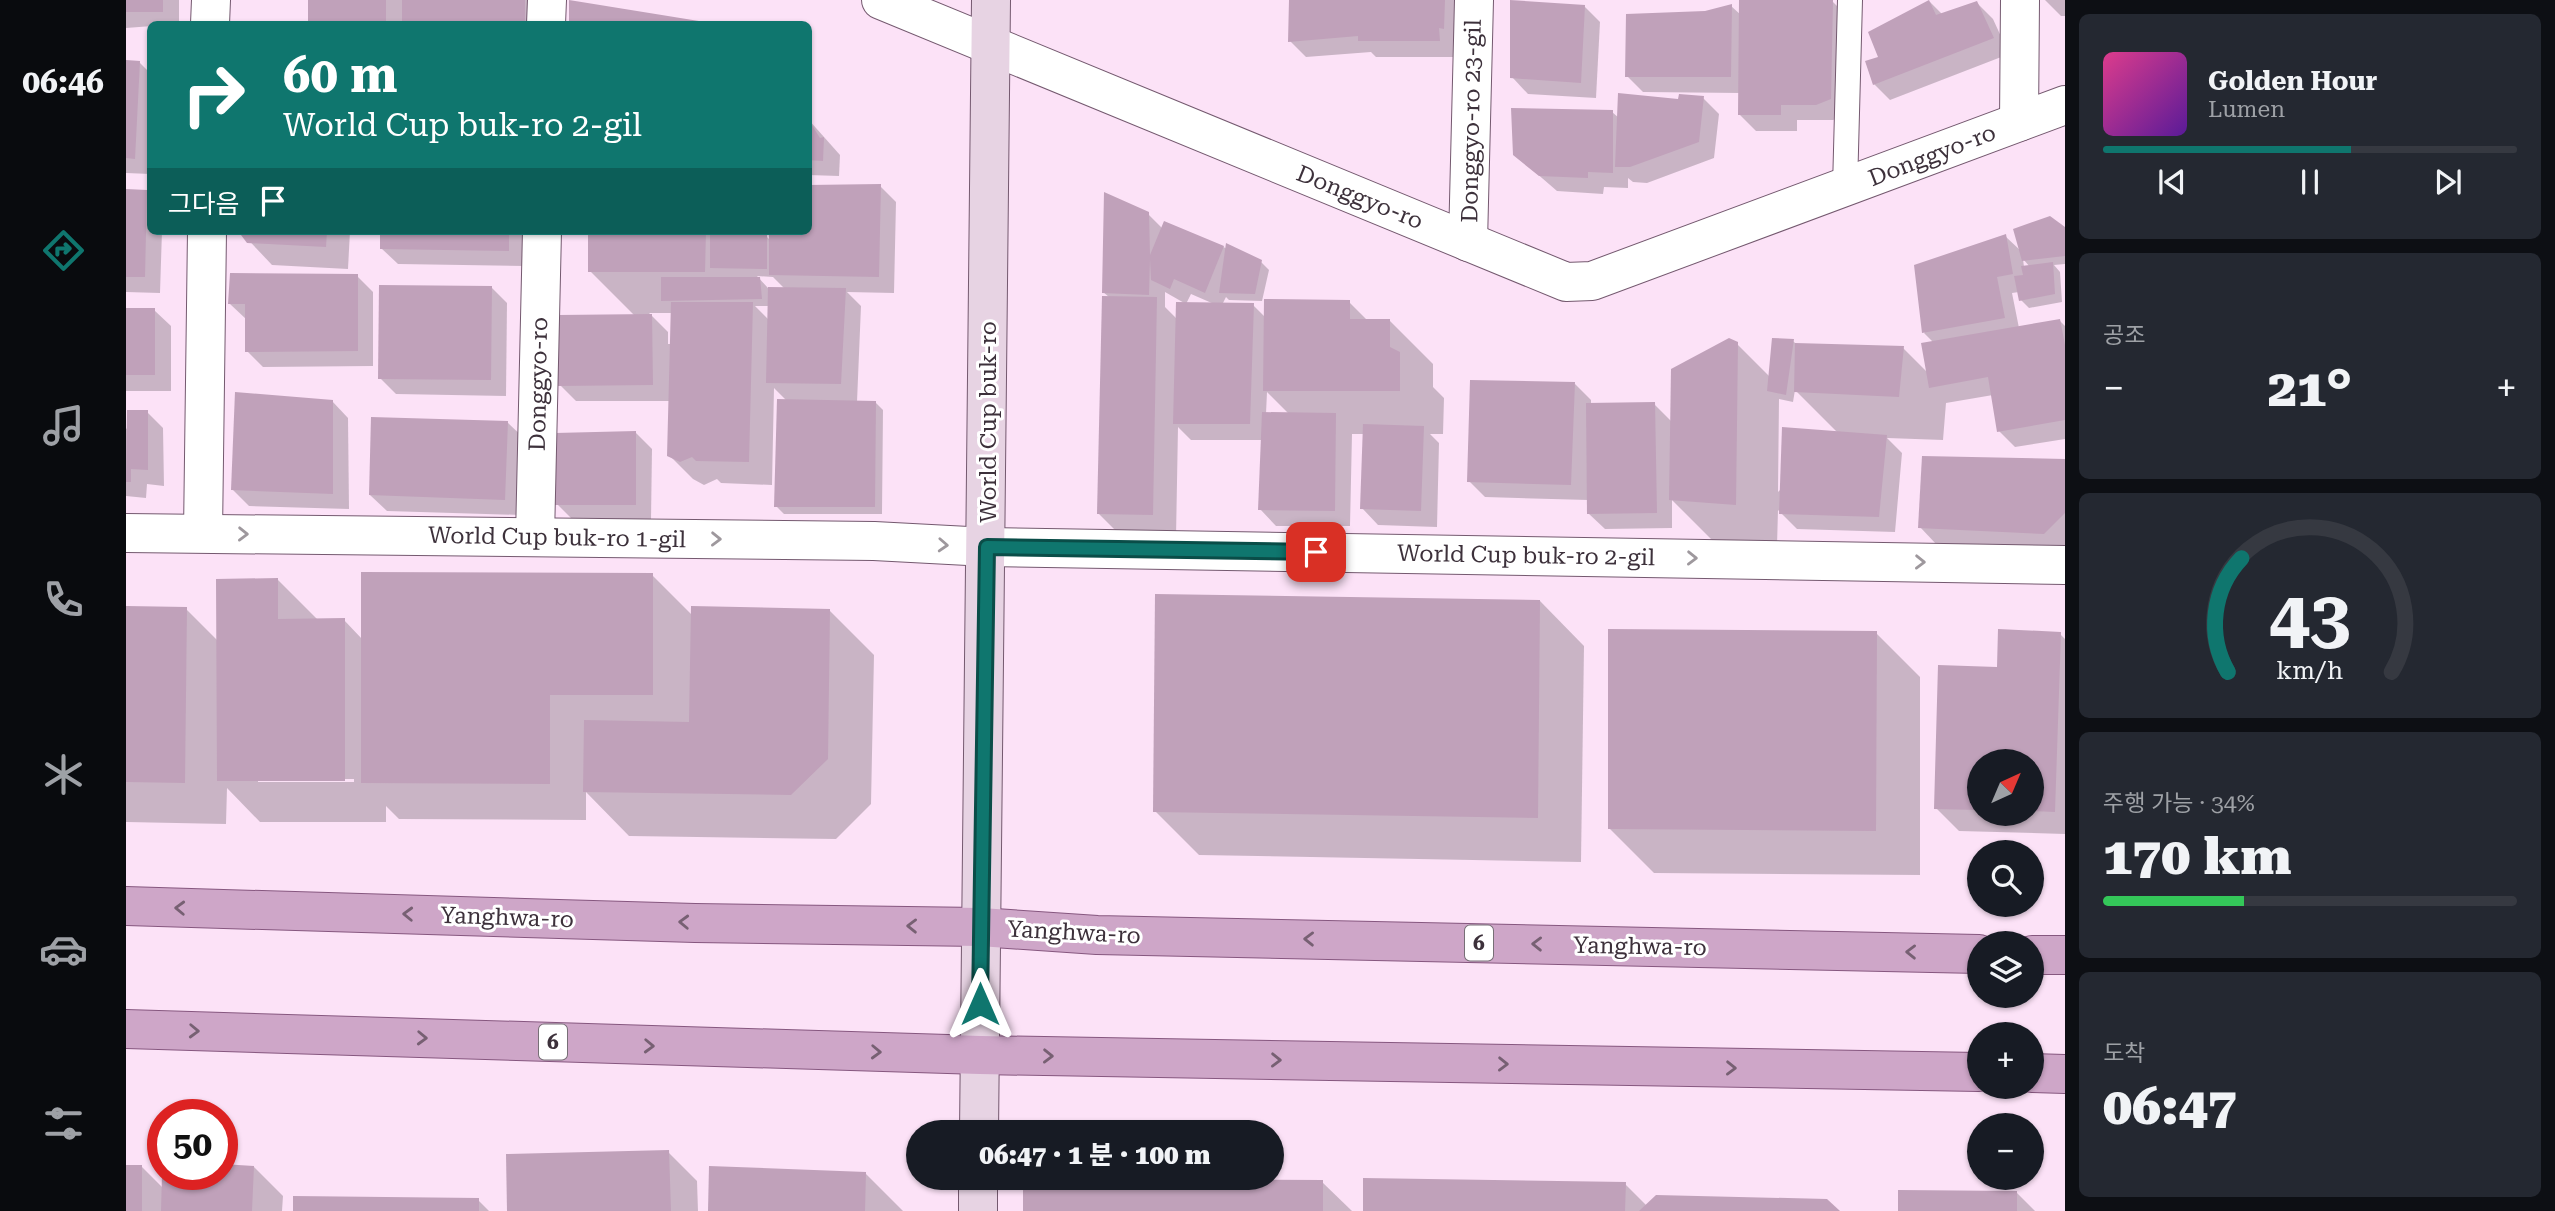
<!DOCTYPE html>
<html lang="ko">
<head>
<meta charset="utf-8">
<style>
	body { margin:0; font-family:"Roboto Serif","Noto Sans KR",serif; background:#242831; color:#f1f3f6; height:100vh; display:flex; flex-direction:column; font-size:26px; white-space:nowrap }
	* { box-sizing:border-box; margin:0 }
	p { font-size:23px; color:#9ea1a6 }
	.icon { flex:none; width:38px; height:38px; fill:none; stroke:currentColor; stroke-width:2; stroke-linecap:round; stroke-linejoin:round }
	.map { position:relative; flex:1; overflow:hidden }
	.panel { display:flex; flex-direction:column; gap:14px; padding:14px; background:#0d0f14; width:490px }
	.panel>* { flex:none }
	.guide { position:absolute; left:21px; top:21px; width:665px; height:214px; border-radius:10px; box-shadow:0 2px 5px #0004; background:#0f766e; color:#fff; overflow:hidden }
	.needle { width:46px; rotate:44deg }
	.fabs { position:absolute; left:1841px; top:749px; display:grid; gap:14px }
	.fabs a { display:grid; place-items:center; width:77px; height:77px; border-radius:50%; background:#171b24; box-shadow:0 2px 5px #0004; font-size:35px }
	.speed { position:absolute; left:21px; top:1099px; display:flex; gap:14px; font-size:35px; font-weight:700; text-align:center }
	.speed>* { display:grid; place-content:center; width:91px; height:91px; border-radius:50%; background:#171b24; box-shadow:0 2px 5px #0004; line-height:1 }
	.speed .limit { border:10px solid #d22; background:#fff; color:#111 }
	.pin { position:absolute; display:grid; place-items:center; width:60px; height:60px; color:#fff; margin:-30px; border-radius:14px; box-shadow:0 4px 10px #0006 }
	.me { position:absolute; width:77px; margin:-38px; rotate:0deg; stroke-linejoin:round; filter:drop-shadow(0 0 5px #0008) }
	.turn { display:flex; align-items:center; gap:24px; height:147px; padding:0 21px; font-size:32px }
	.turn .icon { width:91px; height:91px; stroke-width:2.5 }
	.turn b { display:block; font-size:49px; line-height:60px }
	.then { display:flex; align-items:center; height:66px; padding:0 21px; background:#0003; gap:14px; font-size:26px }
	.big { font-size:52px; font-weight:800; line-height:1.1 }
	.panel .tile { flex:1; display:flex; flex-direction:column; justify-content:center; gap:10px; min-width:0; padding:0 24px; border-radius:10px; background:#242831 }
	.panel .dial { align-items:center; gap:0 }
	.dial svg { height:182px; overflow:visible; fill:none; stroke:#363941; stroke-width:7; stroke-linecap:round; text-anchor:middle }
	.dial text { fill:#f1f3f6; stroke:none }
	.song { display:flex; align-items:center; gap:21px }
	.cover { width:84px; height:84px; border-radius:10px; background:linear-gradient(135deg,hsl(330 70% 55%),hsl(270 70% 35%)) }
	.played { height:7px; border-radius:4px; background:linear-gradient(90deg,#0f766e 60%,#363941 60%) }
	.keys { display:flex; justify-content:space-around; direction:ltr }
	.heat { display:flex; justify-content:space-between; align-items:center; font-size:38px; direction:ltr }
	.charge { height:10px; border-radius:5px; background:linear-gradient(90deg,#34c759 34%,#363941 0) }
	.trip { position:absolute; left:780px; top:1120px; width:378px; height:70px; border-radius:35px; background:#171b24; box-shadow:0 2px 5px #0004; font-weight:800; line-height:70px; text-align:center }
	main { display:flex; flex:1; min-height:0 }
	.tabs { display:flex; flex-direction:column; width:126px; justify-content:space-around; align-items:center; background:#090b0e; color:#9ea1a6 }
	.tabs .icon { width:49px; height:49px }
	.tabs .selected { color:#0f766e }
	.tabs b { font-size:32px; color:#f1f3f6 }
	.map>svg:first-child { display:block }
</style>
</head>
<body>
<main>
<nav class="tabs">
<b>06:46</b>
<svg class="icon selected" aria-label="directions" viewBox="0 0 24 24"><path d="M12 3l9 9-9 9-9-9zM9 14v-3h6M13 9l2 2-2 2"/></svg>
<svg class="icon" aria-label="music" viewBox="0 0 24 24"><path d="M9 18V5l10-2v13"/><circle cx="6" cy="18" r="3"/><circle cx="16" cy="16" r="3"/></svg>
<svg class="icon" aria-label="phone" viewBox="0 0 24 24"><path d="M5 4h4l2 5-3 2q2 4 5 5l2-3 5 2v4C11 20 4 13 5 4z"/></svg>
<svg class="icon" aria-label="climate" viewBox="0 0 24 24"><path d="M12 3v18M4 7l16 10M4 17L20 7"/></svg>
<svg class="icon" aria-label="car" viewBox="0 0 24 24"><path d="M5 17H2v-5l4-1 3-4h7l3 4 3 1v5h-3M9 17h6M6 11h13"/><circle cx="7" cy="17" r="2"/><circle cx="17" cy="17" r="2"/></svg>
<svg class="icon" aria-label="filters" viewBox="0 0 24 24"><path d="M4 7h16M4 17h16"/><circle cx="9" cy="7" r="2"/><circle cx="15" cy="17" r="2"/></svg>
</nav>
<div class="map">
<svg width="1939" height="1211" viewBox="0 0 1939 1211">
	<rect width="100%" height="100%" fill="#fce2f7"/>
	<g fill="#0003" fill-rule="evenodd">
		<path d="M0,0H53V24L0,28Z"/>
		<path d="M184,0H415V24H278L275,22V24H184Z"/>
		<path d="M1165,0H1335L1329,57H1250L1245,52L1180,57L1164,41Z"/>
		<path d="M1623,0L1707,2L1723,18L1721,115L1707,120H1671V131H1630L1614,115V93L1517,92L1501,76L1579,13L1605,6L1615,15Z"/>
		<path d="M1919,0H1939V16H1935Z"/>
		<path d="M445,2L579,23L580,24H444Z"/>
		<path d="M1804,2L1817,15L1851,3L1867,19L1883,54L1764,100L1748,84L1754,58Z"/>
		<path d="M1458,6L1474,22L1470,98L1402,94L1386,77Z"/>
		<path d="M0,62H13L24,73V174L0,173Z"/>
		<path d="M1577,98L1593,114L1588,158L1521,183L1507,182L1502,178V188L1478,187L1477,194L1431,191L1388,154L1486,112L1493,118L1554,101Z"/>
		<path d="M682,119L714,155L713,176L682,175Z"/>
		<path d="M754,186L770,202L768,293L721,292L735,306L731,402H749L757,410L756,514H658L650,506L661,401L648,388L646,485L595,483L591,479L578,485L567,479L543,455V401H450L434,385L509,316L464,271V231H610L615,236L641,237L645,241V231H682ZM631,276L647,277L659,289L642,288ZM629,306H643V320ZM523,313H546L545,344H542V332Z"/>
		<path d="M0,191H20L24,196V231H36L34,293L0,292Z"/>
		<path d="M1022,214L1037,229L1097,247L1135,262L1143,270L1136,301L1103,300L1100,297L1096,305H1127L1140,318L1223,302L1242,321L1263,320L1307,364V387L1318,398L1317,434H1304L1313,443L1311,527L1252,525L1236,508L1239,434H1226L1224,526H1150L1134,509L1137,440H1065L1052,427L1050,538L996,537L973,514L983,297L977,292ZM1039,292L1060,304L1051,319L1039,307ZM1065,294L1088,304H1060ZM1141,392L1163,414H1140Z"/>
		<path d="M1939,229V264L1928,265L1934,272L1936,302L1903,308L1895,300L1893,292L1886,293L1893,328L1934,321L1939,326V439L1889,447L1873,431L1867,395L1820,403L1817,440L1761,438L1776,453L1769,532L1671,529L1652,510L1651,546L1587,541L1546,500V528L1479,529L1462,513V500L1359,497L1343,481L1449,384L1465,400V404H1528L1546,422L1611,344L1644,377L1667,341L1671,345L1777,348L1802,373L1808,343L1798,333L1879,236L1895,251ZM1897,259L1904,267H1898ZM1669,390L1712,433L1652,492L1653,399L1667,402Z"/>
		<path d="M114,231H224L222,269L146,265Z"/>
		<path d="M256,231H399L398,266L272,264L255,248Z"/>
		<path d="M231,276L247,292V366L137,367L121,351V320L104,304Z"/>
		<path d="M365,287L381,303L380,396L270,394L254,378Z"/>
		<path d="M0,310H28L45,326V391H0Z"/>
		<path d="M206,401L222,418L223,509L123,506L107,490Z"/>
		<path d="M21,412L37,428L38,486L21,484L20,498L0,496V429Z"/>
		<path d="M381,422L398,438L395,515L261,511L244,495Z"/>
		<path d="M510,433L526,449L525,521L447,520L431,504Z"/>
		<path d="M1939,461V545L1935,549L1810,544L1794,527Z"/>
		<path d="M526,575L566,615L703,610L748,655L745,804L710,839L503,836L460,792V820L273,819L260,806V822H134L101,788L100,824L0,822V608L60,609L92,641L152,580L192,620H218L236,639ZM132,779H228V782H132Z"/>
		<path d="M1414,601L1458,646L1455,862L1073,855L1029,811Z"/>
		<path d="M1750,633L1794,677V875L1528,873L1484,829Z"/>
		<path d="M1934,634L1939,639V834L1833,831L1810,808L1872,669ZM1853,761H1906V814H1853Z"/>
		<path d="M542,1152L571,1181L572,1211H383Z"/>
		<path d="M0,1167H16L38,1189L128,1167L157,1196L156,1211H0Z"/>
		<path d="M739,1173L777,1211H584Z"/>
		<path d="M1196,1182L1226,1211H899Z"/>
		<path d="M1499,1184L1520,1205L1711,1211H1238Z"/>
		<path d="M1891,1193L1909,1211H1774Z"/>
		<path d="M352,1200L363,1211H168Z"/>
	</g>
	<g fill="#c0a1ba">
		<rect x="0" y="0" width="37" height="12"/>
		<rect x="182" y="0" width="78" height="24"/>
		<rect x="276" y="0" width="123" height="24"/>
		<path d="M443,0L579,22V24H443Z"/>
		<path d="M1163,0H1319L1318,29L1313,28L1314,41H1232V36L1162,42Z"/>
		<path d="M1384,0L1459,5L1455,83L1384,78Z"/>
		<path d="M1613,0H1707L1705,99L1690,105H1655V115H1612Z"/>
		<path d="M1803,0L1810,15L1851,1L1868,38L1747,85L1739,61L1752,57L1742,32Z"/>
		<path d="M1606,4L1605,77H1499L1500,14L1579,11Z"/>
		<path d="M0,60L14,61L9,159L0,158Z"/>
		<path d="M1492,93L1552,99L1553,94L1578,96L1573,142L1504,167H1489Z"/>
		<path d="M1385,108L1487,110V173L1462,172V178L1413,176L1387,155Z"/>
		<path d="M682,119L694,138L698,137L697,161L682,160Z"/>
		<path d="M755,184L753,277L643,275V231H682V185Z"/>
		<path d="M0,189L21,190L19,277H0Z"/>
		<path d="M978,192L1023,212L1024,255L1038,221L1098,246L1079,293L1048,279L1044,289L1025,280L1024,259L1023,295L976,293Z"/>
		<path d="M1924,216L1939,227V256L1896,261L1887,229Z"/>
		<path d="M112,231H201L200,247L121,243Z"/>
		<path d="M254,231H383V251L254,249Z"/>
		<path d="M462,231H580L579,272H462Z"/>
		<path d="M584,232L641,235V269L584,268Z"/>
		<path d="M1880,234L1887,274L1871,277L1879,318L1796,333L1788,265Z"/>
		<path d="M1100,243L1136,260L1129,294L1093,293Z"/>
		<path d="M1927,262L1929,294L1893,301L1888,276L1897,275L1895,266Z"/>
		<path d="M104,273L232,274V351L119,352V304H102Z"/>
		<path d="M535,277H634L636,299L535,301Z"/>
		<path d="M253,285L366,286L365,380L252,379Z"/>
		<path d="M642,287L720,288L715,384L640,383Z"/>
		<path d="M976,296L1031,297L1027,515L971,514Z"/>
		<path d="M1138,299L1224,300V319H1264V347L1274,352V391H1137Z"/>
		<path d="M545,302H627L623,462L570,461L566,457L554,462L541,456Z"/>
		<path d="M1050,302L1128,303L1124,424H1047Z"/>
		<rect x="0" y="308" width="29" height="67"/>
		<path d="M526,314L527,385L432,386V315Z"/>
		<path d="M1934,319L1939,345V420L1871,432L1862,377L1803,388L1795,343Z"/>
		<path d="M1603,338L1612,342L1610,505L1543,500L1545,369Z"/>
		<path d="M1646,338L1668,339L1660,395L1641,391Z"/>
		<path d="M1669,343L1778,346L1773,397L1668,392Z"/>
		<path d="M1344,380L1449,382L1445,485L1341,482Z"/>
		<path d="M109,392L207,400V494L105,490Z"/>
		<path d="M651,399L750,401L749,507H648Z"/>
		<path d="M1529,402L1531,513L1461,514L1460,403Z"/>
		<path d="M1,410H22V470L5,469V482H0Z"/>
		<path d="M1136,412L1210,413L1209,511L1132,510Z"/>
		<path d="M245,417L382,421L379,500L243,495Z"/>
		<path d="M1237,424L1298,426L1295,511L1234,509Z"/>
		<path d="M1656,427L1761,435L1753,517L1653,514Z"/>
		<path d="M510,431V505H429V433Z"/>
		<path d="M1796,456L1939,459V513L1918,534L1792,528Z"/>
		<path d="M235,572L527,573V695H424V784L235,783Z"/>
		<path d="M152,578V619L219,618V781H91L90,579Z"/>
		<path d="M1029,594L1414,600L1412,818L1027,812Z"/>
		<path d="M0,606L61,607L59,783L0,782Z"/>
		<path d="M565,606L704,609L702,759L665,795L457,792L458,720L563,722Z"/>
		<path d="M1482,629L1751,631L1750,831L1482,829Z"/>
		<path d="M1872,629L1935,632L1929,812L1906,811V761H1853V810L1808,809L1812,665L1871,667Z"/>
		<path d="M543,1150L545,1211H381L380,1154Z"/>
		<path d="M96,1164L128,1166L126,1211H35L36,1174H96Z"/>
		<rect x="0" y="1165" width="16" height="46"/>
		<path d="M583,1166L740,1172L739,1211H582Z"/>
		<path d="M897,1178L1197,1180V1211H897Z"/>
		<path d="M1237,1178L1500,1182L1499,1211H1237Z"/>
		<path d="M1772,1190L1891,1191V1211H1772Z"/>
		<path d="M1530,1195L1701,1199L1714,1211H1513Z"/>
		<path d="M167,1196L353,1198V1211H167Z"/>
	</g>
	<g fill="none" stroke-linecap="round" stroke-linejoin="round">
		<g stroke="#74596f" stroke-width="26">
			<path id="service" d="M1719,188L1724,0"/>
		</g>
		<g stroke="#74596f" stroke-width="40">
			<g id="minor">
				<path d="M84,24L85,0"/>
				<path d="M420,24L421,0"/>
				<path d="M1893,122L1894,0"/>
				<path d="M1342,242L1348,0"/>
				<path d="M0,533L748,541L861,547L1939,565"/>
				<path d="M77,533L81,231"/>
				<path d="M409,537L416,231"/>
			</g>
		</g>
		<g stroke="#74596f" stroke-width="40">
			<path id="tertiary" d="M755,0L1440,282L1466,281L1939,105"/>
		</g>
		<g stroke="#74596f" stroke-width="40">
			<g id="secondary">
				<path d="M853,1132L865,0"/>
				<path d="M852,1211V1178"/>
			</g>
		</g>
		<g stroke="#86577f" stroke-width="40">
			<g id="primary">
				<path d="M0,906L569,923L854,927L971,935L1853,954"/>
				<path d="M1906,955H1939"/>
				<path d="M0,1029L854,1055L1853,1072"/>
				<path d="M1906,1073L1939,1074"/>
			</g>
		</g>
		<use href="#service" stroke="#fff" stroke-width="24"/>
		<use href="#minor" stroke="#fff" stroke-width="38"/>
		<use href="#tertiary" stroke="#fff" stroke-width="38"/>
		<use href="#secondary" stroke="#e7d3e3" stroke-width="38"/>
		<use href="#primary" stroke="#cea6c8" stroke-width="38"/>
	</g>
	<defs><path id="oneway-chevron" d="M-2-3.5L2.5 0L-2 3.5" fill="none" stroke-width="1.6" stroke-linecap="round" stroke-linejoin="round" transform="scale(1.75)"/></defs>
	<g stroke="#9e989d">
		<use href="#oneway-chevron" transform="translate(117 534) rotate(1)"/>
		<use href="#oneway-chevron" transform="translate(590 539) rotate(1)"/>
		<use href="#oneway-chevron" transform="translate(817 545) rotate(3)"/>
		<use href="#oneway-chevron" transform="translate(1566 558) rotate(1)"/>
		<use href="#oneway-chevron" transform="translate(1794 562) rotate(1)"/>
	</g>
	<g stroke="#776073">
		<use href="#oneway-chevron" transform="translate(54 908) rotate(-178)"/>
		<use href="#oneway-chevron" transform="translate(282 914) rotate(-178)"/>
		<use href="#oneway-chevron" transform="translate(558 922) rotate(-178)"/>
		<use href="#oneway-chevron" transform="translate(786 926) rotate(-179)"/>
		<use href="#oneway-chevron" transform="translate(1183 939) rotate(-179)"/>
		<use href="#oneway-chevron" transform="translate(1411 944) rotate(-179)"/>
		<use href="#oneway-chevron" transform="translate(1785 952) rotate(-179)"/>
		<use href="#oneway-chevron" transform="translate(68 1031) rotate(2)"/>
		<use href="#oneway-chevron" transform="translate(296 1038) rotate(2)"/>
		<use href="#oneway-chevron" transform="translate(523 1046) rotate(2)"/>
		<use href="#oneway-chevron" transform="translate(750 1052) rotate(2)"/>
		<use href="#oneway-chevron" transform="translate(922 1056) rotate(1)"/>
		<use href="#oneway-chevron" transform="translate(1150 1060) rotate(1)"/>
		<use href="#oneway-chevron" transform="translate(1377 1064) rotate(1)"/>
		<use href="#oneway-chevron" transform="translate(1605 1068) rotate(1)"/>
	</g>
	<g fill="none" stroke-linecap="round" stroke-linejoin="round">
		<g stroke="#0a4d48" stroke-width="18">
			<path id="route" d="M854,1004L861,547L1190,552"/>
		</g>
		<use href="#route" stroke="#0f766e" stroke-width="12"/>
	</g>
	<g text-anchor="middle" stroke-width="6" stroke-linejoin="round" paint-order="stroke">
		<g fill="#fff" stroke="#776f76" stroke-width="2">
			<rect x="1339" y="925.5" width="28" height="35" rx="5"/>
			<rect x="413" y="1024.5" width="28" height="35" rx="5"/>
		</g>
		<g font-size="21" font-weight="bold" fill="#3d313b">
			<text x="1353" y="950">6</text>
			<text x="427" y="1049">6</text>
		</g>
		<g font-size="23" fill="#3d313b" stroke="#fff">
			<text transform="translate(1345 121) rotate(-89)" y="8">Donggyo-ro 23-gil</text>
			<text transform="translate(1806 155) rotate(-21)" y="8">Donggyo-ro</text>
			<text transform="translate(1234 197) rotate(22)" y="8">Donggyo-ro</text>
			<text transform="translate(412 384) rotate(-89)" y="8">Donggyo-ro</text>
			<text transform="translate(862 422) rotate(-90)" y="8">World Cup buk-ro</text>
			<text transform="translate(431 537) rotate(1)" y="8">World Cup buk-ro 1-gil</text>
			<text transform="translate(1400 555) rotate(1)" y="8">World Cup buk-ro 2-gil</text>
			<text transform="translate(381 917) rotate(2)" y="8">Yanghwa-ro</text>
			<text transform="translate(948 932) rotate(3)" y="8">Yanghwa-ro</text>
			<text transform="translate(1514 946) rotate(1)" y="8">Yanghwa-ro</text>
		</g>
	</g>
</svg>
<div class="fabs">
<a><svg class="needle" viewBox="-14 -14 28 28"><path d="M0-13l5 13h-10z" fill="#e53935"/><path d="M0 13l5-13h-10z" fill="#9ea1a6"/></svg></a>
<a><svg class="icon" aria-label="search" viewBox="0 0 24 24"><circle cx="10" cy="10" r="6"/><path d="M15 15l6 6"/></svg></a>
<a><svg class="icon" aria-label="layers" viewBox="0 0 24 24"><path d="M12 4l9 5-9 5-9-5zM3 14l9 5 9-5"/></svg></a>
<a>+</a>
<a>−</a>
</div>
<div class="speed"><div class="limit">50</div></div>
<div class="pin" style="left:1190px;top:552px;background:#d93025"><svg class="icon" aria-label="arrive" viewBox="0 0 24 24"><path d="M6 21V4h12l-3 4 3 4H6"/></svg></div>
<svg class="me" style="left:854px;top:1004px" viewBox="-20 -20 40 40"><path d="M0-17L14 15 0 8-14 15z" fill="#0f766e" stroke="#fff" stroke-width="4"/></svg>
<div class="trip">06:47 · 1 분 · 100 m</div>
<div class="guide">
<div class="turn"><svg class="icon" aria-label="right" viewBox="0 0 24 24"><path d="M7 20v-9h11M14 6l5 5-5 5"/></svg><div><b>60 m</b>World Cup buk-ro 2-gil</div></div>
<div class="then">그다음<svg class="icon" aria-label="arrive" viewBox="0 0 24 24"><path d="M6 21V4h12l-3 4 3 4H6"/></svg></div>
</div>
</div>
<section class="panel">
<div class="tile">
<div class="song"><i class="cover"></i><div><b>Golden Hour</b><p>Lumen</p></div></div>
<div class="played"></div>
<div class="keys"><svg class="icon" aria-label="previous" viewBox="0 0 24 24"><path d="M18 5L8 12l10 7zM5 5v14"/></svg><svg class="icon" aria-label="pause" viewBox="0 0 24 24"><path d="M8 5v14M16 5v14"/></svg><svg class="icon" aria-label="next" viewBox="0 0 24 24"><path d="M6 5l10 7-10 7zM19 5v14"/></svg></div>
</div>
<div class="tile"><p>공조</p>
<div class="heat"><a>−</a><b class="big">21°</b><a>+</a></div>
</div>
<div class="tile dial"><svg viewBox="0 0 100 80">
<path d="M14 69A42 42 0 1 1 86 69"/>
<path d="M14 69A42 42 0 0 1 20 19" stroke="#0f766e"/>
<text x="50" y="56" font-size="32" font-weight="700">43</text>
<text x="50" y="72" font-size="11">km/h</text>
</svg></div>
<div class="tile"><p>주행 가능 · 34%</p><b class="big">170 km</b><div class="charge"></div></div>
<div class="tile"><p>도착</p><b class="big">06:47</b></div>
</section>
</main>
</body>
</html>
